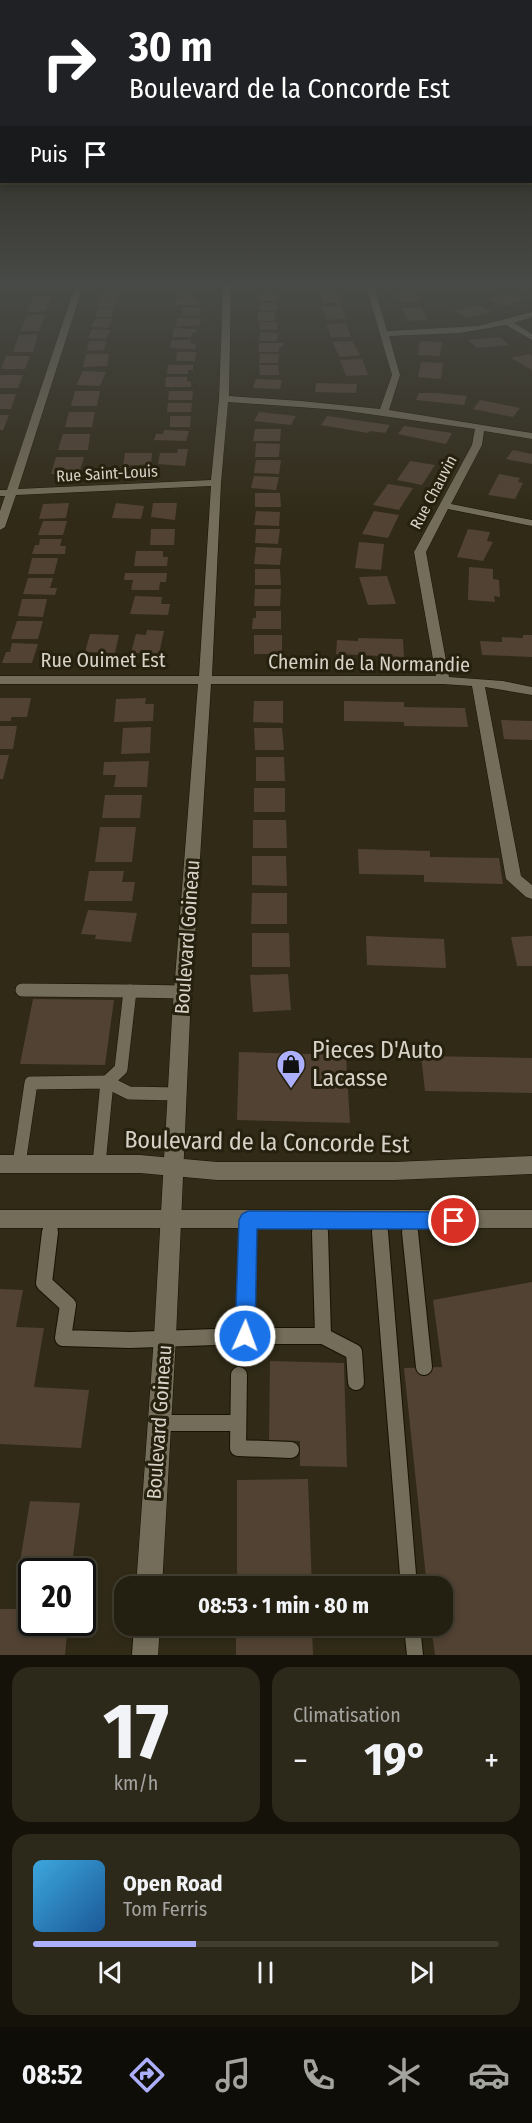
<!DOCTYPE html>
<html lang="fr">
<head>
<meta charset="utf-8">
<style>
	body { margin:0; font-family:"Fira Sans Condensed",sans-serif; background:#2c281a; color:#f1f3f6; height:100vh; display:flex; flex-direction:column; font-size:22px; white-space:nowrap }
	* { box-sizing:border-box; margin:0 }
	p { font-size:20px; color:#a3a39f }
	.icon { flex:none; width:33px; height:33px; fill:none; stroke:currentColor; stroke-width:2; stroke-linecap:round; stroke-linejoin:round }
	.map { position:relative; height:1655px; overflow:hidden }
	.drawer { display:flex; flex-direction:column; gap:12px; padding:12px; background:#141209; flex:1 }
	.drawer>* { flex:none }
	.guide { position:absolute; left:0px; top:0px; width:532px; height:183px; box-shadow:0 3px 9px #0003,0 0 0 2px #413e31; background:#202124; color:#fff; overflow:hidden }
	.speed { position:absolute; left:18px; top:1558px; display:flex; gap:12px; font-size:30px; font-weight:700; text-align:center }
	.speed>* { display:grid; place-content:center; width:78px; height:78px; border-radius:50%; background:#242011; box-shadow:0 3px 9px #0003,0 0 0 2px #413e31; line-height:1 }
	.speed .limit { border:3px solid #111; border-radius:9px; background:#fff; color:#111 }
	.pin { position:absolute; display:grid; place-items:center; width:51px; height:51px; color:#fff; margin:-26px; border:3px solid #fff; border-radius:50%; box-shadow:0 2px 6px #0007 }
	.me { position:absolute; width:66px; margin:-33px; rotate:2deg; stroke-linejoin:round; filter:drop-shadow(0 0 4px #0008) }
	.turn { display:flex; align-items:center; gap:21px; height:126px; padding:0 30px; font-size:27px }
	.turn .icon { width:78px; height:78px; stroke-width:2.5 }
	.turn b { display:block; font-size:42px; line-height:51px }
	.then { display:flex; align-items:center; height:57px; padding:0 30px; background:#0003; gap:12px; font-size:22px }
	.big { font-size:45px; font-weight:700; line-height:1.1 }
	.drawer .card { flex:1; display:flex; flex-direction:column; justify-content:center; gap:9px; min-width:0; padding:0 21px; border-radius:18px; background:#2c281a }
	.drawer .dial { align-items:center; gap:0 }
	.dial b { font-size:78px; line-height:1 }
	.song { display:flex; align-items:center; gap:18px }
	.cover { width:72px; height:72px; border-radius:9px; background:linear-gradient(135deg,hsl(200 70% 55%),hsl(210 70% 35%)) }
	.played { height:6px; border-radius:3px; background:linear-gradient(90deg,#acaffb 35%,#413e31 35%) }
	.keys { display:flex; justify-content:space-around; direction:ltr }
	.heat { display:flex; justify-content:space-between; align-items:center; font-size:33px; direction:ltr }
	.drawer .tiles { flex:1; display:grid; gap:12px; grid-template-columns:1fr 1fr }
	.card:last-child { grid-column:span 2 }
	.trip { position:absolute; left:114px; top:1576px; width:339px; height:60px; border-radius:18px; background:#242011; box-shadow:0 3px 9px #0003,0 0 0 2px #413e31; font-weight:700; line-height:60px; text-align:center }
	.tab-bar { display:flex; height:96px; justify-content:space-around; align-items:center; background:#0e0d07; color:#a3a39f }
	.tab-bar .icon { width:42px; height:42px }
	.tab-bar .on { color:#acaffb }
	.tab-bar b { font-size:27px; color:#f1f3f6 }
	.map>svg:first-child { display:block }
</style>
</head>
<body>
<div class="map">
<svg width="532" height="1655" viewBox="0 0 532 1655">
	<rect width="100%" height="100%" fill="#302a17"/>
	<g fill="#524234">
		<path d="M38,286H55L52,293H34Z"/>
		<rect x="258" y="286" width="16" height="6"/>
		<path d="M450,286H476L480,288L460,294L444,288Z"/>
		<path d="M179,287H201V291H197L196,295H178Z"/>
		<path d="M412,289L420,301L401,302L393,290Z"/>
		<path d="M102,291H119L117,299H99Z"/>
		<path d="M319,291H338L342,303H322Z"/>
		<path d="M507,293L525,298L508,306L489,300Z"/>
		<path d="M259,294H276L277,301H259Z"/>
		<path d="M33,296H51L46,311L27,312Z"/>
		<path d="M177,297H196L195,300L200,301L199,305H175Z"/>
		<path d="M100,300H116L114,308H98Z"/>
		<path d="M261,303H277V311L258,310Z"/>
		<path d="M478,305L492,312L468,318L454,311Z"/>
		<path d="M341,306L346,319L326,320L322,307Z"/>
		<path d="M183,307L201,308L199,316H182Z"/>
		<path d="M421,307L428,320L408,321L401,308Z"/>
		<path d="M98,309H114L111,318L95,317Z"/>
		<path d="M258,312H275V321H257Z"/>
		<path d="M27,315H45L39,331H20Z"/>
		<path d="M177,318H201L200,325L176,327Z"/>
		<path d="M96,319H112L108,328L91,327Z"/>
		<path d="M259,322H277V330H260Z"/>
		<path d="M346,323L351,337H331L326,324Z"/>
		<path d="M174,328L197,329L196,333H192L191,337H172Z"/>
		<path d="M92,329L111,330L106,339L88,338Z"/>
		<path d="M260,332L278,333L277,341H259Z"/>
		<path d="M38,334L33,352H13L19,335Z"/>
		<path d="M500,337L509,345L477,348L468,340Z"/>
		<path d="M172,340H191L190,343L196,344L195,349L170,348Z"/>
		<path d="M89,341H106L104,350L87,351Z"/>
		<path d="M352,341L360,355L340,357L332,342Z"/>
		<path d="M420,341L442,342L440,356L418,355Z"/>
		<path d="M259,343H283V347H279V352H259Z"/>
		<path d="M177,352H196L195,361H176Z"/>
		<path d="M86,354H109L107,366L83,367Z"/>
		<path d="M260,354H279L278,363H259Z"/>
		<path d="M529,354L532,356V370L511,358Z"/>
		<path d="M6,356H30L25,369H1Z"/>
		<path d="M362,359L368,375L346,376L340,360Z"/>
		<path d="M421,362L443,363L441,379L418,377Z"/>
		<path d="M168,365H193V370H188V374H167Z"/>
		<path d="M259,365H278L279,375H260Z"/>
		<path d="M83,371L106,372L100,386L76,385Z"/>
		<path d="M0,375H23L18,388H0Z"/>
		<path d="M166,377H187V381L191,382V387H165Z"/>
		<path d="M256,379L282,380L280,389L253,388Z"/>
		<path d="M316,383L357,384L356,393L315,392Z"/>
		<path d="M75,391H100L97,406H71Z"/>
		<path d="M169,391H193L192,400H168Z"/>
		<path d="M419,393H435L467,396L464,405L416,400Z"/>
		<path d="M0,394H16L11,409H0Z"/>
		<path d="M480,400L520,408L513,417L473,409Z"/>
		<path d="M168,403H192L191,412H167Z"/>
		<path d="M69,412H95L92,427H65Z"/>
		<path d="M259,412L296,416L291,425L254,421Z"/>
		<path d="M0,415H9L3,430H0Z"/>
		<path d="M170,416H191L190,427H170Z"/>
		<path d="M327,416L390,425L385,433L370,431L368,433L321,425Z"/>
		<path d="M404,426L452,433L446,444L398,434Z"/>
		<path d="M255,429H281L280,441H253Z"/>
		<path d="M164,430L189,431L186,441L154,440L156,434H163Z"/>
		<path d="M63,434H90L88,450H58Z"/>
		<path d="M256,443L280,444L279,457H255Z"/>
		<path d="M178,449H188L185,466L158,464L160,453H177Z"/>
		<path d="M513,450L532,454V464L506,459Z"/>
		<path d="M125,453H152L151,464L123,466Z"/>
		<path d="M56,457H84L79,474H51Z"/>
		<path d="M256,460H281L279,474L254,473Z"/>
		<path d="M410,461L435,465L422,485L397,480Z"/>
		<path d="M499,474L520,478L518,482L523,483L515,499L488,495Z"/>
		<path d="M254,476L279,477L276,490L251,488Z"/>
		<path d="M388,484L413,488L399,510L373,505Z"/>
		<path d="M255,493H280L281,507H255Z"/>
		<path d="M69,503L66,518L39,519L43,504Z"/>
		<path d="M116,503L144,506L141,519L112,518Z"/>
		<path d="M153,503H177L175,520L151,517Z"/>
		<path d="M256,511L280,512L279,526L254,525Z"/>
		<path d="M374,511L399,515L388,538L362,534Z"/>
		<path d="M43,521H67L63,535H38Z"/>
		<path d="M151,529H175L174,545H150Z"/>
		<path d="M256,529H280L278,544L255,543Z"/>
		<path d="M468,529L490,532L487,541L493,542L483,561L457,557Z"/>
		<path d="M40,539H62L60,546H66L65,554H32L35,545H39Z"/>
		<path d="M359,542L384,544L381,570L355,568Z"/>
		<path d="M256,547L282,548L280,565L254,564Z"/>
		<path d="M136,551H163V557H168L167,566H134Z"/>
		<path d="M32,558H58L54,574H28Z"/>
		<path d="M469,567L493,569V579L499,580L500,597L494,596L495,602L468,600Z"/>
		<path d="M255,569H280L281,585H255Z"/>
		<path d="M125,573H167L166,582H160L159,590H131L133,580H124Z"/>
		<path d="M387,576L396,604L368,605L359,577Z"/>
		<path d="M28,578H53L50,588H57L55,595L23,594Z"/>
		<path d="M255,589H281L280,606H254Z"/>
		<path d="M135,596L162,597L161,604H170L168,615L130,614Z"/>
		<path d="M22,599H47L43,617L18,616Z"/>
		<path d="M256,611H281V629H252L253,618H256Z"/>
		<path d="M17,621H43L38,639H11Z"/>
		<path d="M147,630L164,631L159,654L131,653L136,634L146,635Z"/>
		<path d="M90,634L119,635L115,653L85,652Z"/>
		<rect x="254" y="635" width="28" height="19"/>
		<path d="M523,635H532V657L482,655L480,641L502,642V637L523,638Z"/>
		<path d="M358,638L403,639L404,657L336,654L337,640L358,641Z"/>
		<path d="M12,643L38,644L32,663H2L6,652H10Z"/>
		<path d="M0,698H31L27,717H11V721H0Z"/>
		<path d="M146,698L145,704H154L153,721L114,722L116,699Z"/>
		<path d="M254,701H283V723L253,722Z"/>
		<path d="M344,701L404,702V707L465,708L468,727L404,726V722L344,721Z"/>
		<path d="M501,720L532,721V740L504,739Z"/>
		<path d="M0,726H17L13,749H0Z"/>
		<path d="M151,727L150,753L121,754L123,728Z"/>
		<path d="M254,728H282L284,750H255Z"/>
		<path d="M0,755H9L3,779H0Z"/>
		<path d="M256,757H284L285,781H256Z"/>
		<path d="M149,761L147,787H114L116,775H103L104,762Z"/>
		<rect x="254" y="788" width="31" height="24"/>
		<path d="M105,795H142L140,818H102Z"/>
		<path d="M253,820H286L287,848H253Z"/>
		<path d="M100,827H136L132,862H95Z"/>
		<path d="M358,849L430,851V857L499,858L503,884L424,882V875L359,874Z"/>
		<path d="M252,856H286L287,886L252,885Z"/>
		<path d="M89,871H124L122,882H135L132,901H84Z"/>
		<path d="M252,893H287V924H251Z"/>
		<path d="M88,910L137,913L131,942L95,939L96,935L81,934Z"/>
		<path d="M252,933H289L290,967H252Z"/>
		<path d="M366,936L444,939L446,968L367,965Z"/>
		<path d="M532,936V966H517L511,937Z"/>
		<path d="M288,974L291,1010L253,1012L250,975Z"/>
		<path d="M33,999L114,1000L105,1065L20,1064Z"/>
		<path d="M239,1052L346,1055L350,1123L237,1120Z"/>
		<path d="M421,1056L532,1058V1093L425,1091Z"/>
		<path d="M532,1282V1655H435L431,1626H442V1587H427L404,1368L442,1367L433,1300Z"/>
		<path d="M0,1289L23,1290L16,1327L44,1328L34,1387L89,1390L81,1448L0,1444Z"/>
		<path d="M270,1361L344,1363L347,1467L300,1466V1441L269,1440Z"/>
		<path d="M308,1479L312,1587H237V1480Z"/>
		<path d="M30,1501L80,1503L71,1572H32V1580H17Z"/>
		<path d="M0,1609H32V1623H68L65,1655H0Z"/>
		<path d="M236,1629H312L313,1655H236Z"/>
	</g>
	<g fill="none" stroke-linecap="round" stroke-linejoin="round">
		<g stroke="#181203" stroke-width="14">
			<g id="service-far1">
				<path d="M22,990L130,991"/>
				<path d="M177,1094L129,1093L107,1082L121,1069L130,991L183,992"/>
				<path d="M19,1164L31,1083L107,1082L99,1164"/>
				<path d="M320,1221V1234"/>
				<path d="M379,1221L380,1234"/>
				<path d="M409,1221L410,1234"/>
				<path d="M50,1234L52,1219"/>
				<path d="M248,1234V1220"/>
			</g>
		</g>
		<g stroke="#181203" stroke-width="18">
			<g id="service">
				<path d="M50,1232L44,1283L68,1305L63,1338L130,1340L245,1336L248,1232"/>
				<path d="M380,1232L409,1587"/>
				<path d="M410,1232L424,1367"/>
				<path d="M245,1336H323L320,1232"/>
				<path d="M323,1336L354,1352L356,1382"/>
				<path d="M239,1375L238,1448L291,1450"/>
				<path d="M159,1423H238"/>
				<path d="M412,1626L415,1655"/>
			</g>
		</g>
		<g stroke="#181203" stroke-width="1">
			<g id="minor">
				<path d="M75,286H83L18,489L211,480L219,399L223,286H231L229,396L301,401L380,409L392,375L366,286H374L387,331L478,326L532,312V317L514,323L532,334V340L506,325L460,333L389,336L400,375L389,410L532,433V439L484,431L482,445L451,504L532,520V526L448,509L426,552L449,677L503,681L532,687V695L485,687L521,876L532,885V899L526,897L506,879L472,686L443,684H211L190,1017L176,1337L162,1587H136L154,1337L172,1017L198,684H0V676H199L211,486L16,495L5,527L0,530V511L5,496H0V490H7ZM228,402L340,410L475,429L472,445L414,552L436,676H212L221,483Z"/>
				<path d="M134,1626H160L158,1655H132Z"/>
			</g>
		</g>
		<g stroke="#181203" stroke-width="1">
			<g id="tertiary">
				<path d="M0,1155H140L217,1162H394L532,1156V1174L394,1180H217L140,1173H0Z"/>
				<rect x="0" y="1210" width="532" height="18"/>
			</g>
		</g>
		<use href="#service-far1" stroke="#746d59" stroke-width="13"/>
		<use href="#service" stroke="#746d59" stroke-width="16"/>
		<use href="#minor" fill="#746d59" fill-rule="evenodd"/>
		<use href="#tertiary" fill="#746d59" fill-rule="evenodd"/>
	</g>
	<linearGradient id="sky" x2="0" y2="1"><stop stop-color="#1a170d"/><stop offset="0.55" stop-color="#484a47"/><stop offset="1" stop-color="#484a47" stop-opacity="0"/></linearGradient>
	<rect width="532" height="518" fill="url(#sky)"/>
	<path fill="#1a73e8" stroke="#114b97" stroke-width="1.5" d="M248,1211L454,1212L460,1215L463,1221L460,1227L454,1229H257L255,1336L252,1343L245,1346L238,1343L235,1336L239,1220L242,1214Z"/>
	<defs>
		<g id="shop-pin" transform="scale(1.5)"><path d="M0 17L-7.5 6A9.5 9.5 0 1 1 7.5 6Z" fill="#acaffb" stroke="#26200e"/><path d="M-5-2.5h2.3a2.7 3.5 0 0 1 5.4 0H5L5.5 6h-11ZM-1.5-2.5h3a1.5 2.3 0 0 0-3 0Z" fill="#111"/></g>
	</defs>
	<g fill-rule="evenodd">
		<use href="#shop-pin" x="291" y="1064"/>
	</g>
	<g text-anchor="middle" stroke-width="6" stroke-linejoin="round" paint-order="stroke">
		<g font-size="16" fill="#d6d2c7" stroke="#26200e">
			<text transform="translate(107 473) rotate(-3)" y="6">Rue Saint-Louis</text>
			<text transform="translate(433 492) rotate(-62)" y="6">Rue Chauvin</text>
		</g>
		<g font-size="20" fill="#d6d2c7" stroke="#26200e">
			<text x="103" y="667">Rue Ouimet Est</text>
			<text transform="translate(369 663) rotate(1)" y="7">Chemin de la Normandie</text>
			<text transform="translate(187 937) rotate(-86)" y="7">Boulevard Goineau</text>
			<text transform="translate(159 1422) rotate(-86)" y="7">Boulevard Goineau</text>
		</g>
		<g font-size="24" fill="#d6d2c7" stroke="#26200e" text-anchor="start">
			<text x="312" y="1058">Pieces D'Auto<tspan x="312" dy="28">Lacasse</tspan></text>
		</g>
		<g font-size="24" fill="#d6d2c7" stroke="#26200e">
			<text transform="translate(267 1142) rotate(1)" y="8">Boulevard de la Concorde Est</text>
		</g>
	</g>
</svg>
<div class="speed"><div class="limit">20</div></div>
<div class="pin" style="left:454px;top:1221px;background:#d93025"><svg class="icon" aria-label="arrive" viewBox="0 0 24 24"><path d="M6 21V4h12l-3 4 3 4H6"/></svg></div>
<svg class="me" style="left:245px;top:1336px" viewBox="-20 -20 40 40"><circle r="17" fill="#1a73e8" stroke="#fff" stroke-width="3"/><path d="M0-11L8 9 0 5-8 9z" fill="#fff"/></svg>
<div class="trip">08:53 · 1 min · 80 m</div>
<div class="guide">
<div class="turn"><svg class="icon" aria-label="right" viewBox="0 0 24 24"><path d="M7 20v-9h11M14 6l5 5-5 5"/></svg><div><b>30 m</b>Boulevard de la Concorde Est</div></div>
<div class="then">Puis<svg class="icon" aria-label="arrive" viewBox="0 0 24 24"><path d="M6 21V4h12l-3 4 3 4H6"/></svg></div>
</div>
</div>
<section class="drawer">
<div class="tiles">
<div class="card dial"><b>17</b><p>km/h</p></div>
<div class="card"><p>Climatisation</p>
<div class="heat"><a>−</a><b class="big">19°</b><a>+</a></div>
</div>
<div class="card">
<div class="song"><i class="cover"></i><div><b>Open Road</b><p>Tom Ferris</p></div></div>
<div class="played"></div>
<div class="keys"><svg class="icon" aria-label="previous" viewBox="0 0 24 24"><path d="M18 5L8 12l10 7zM5 5v14"/></svg><svg class="icon" aria-label="pause" viewBox="0 0 24 24"><path d="M8 5v14M16 5v14"/></svg><svg class="icon" aria-label="next" viewBox="0 0 24 24"><path d="M6 5l10 7-10 7zM19 5v14"/></svg></div>
</div>
</div>
</section>
<nav class="tab-bar">
<b>08:52</b>
<svg class="icon on" aria-label="directions" viewBox="0 0 24 24"><path d="M12 3l9 9-9 9-9-9zM9 14v-3h6M13 9l2 2-2 2"/></svg>
<svg class="icon" aria-label="music" viewBox="0 0 24 24"><path d="M9 18V5l10-2v13"/><circle cx="6" cy="18" r="3"/><circle cx="16" cy="16" r="3"/></svg>
<svg class="icon" aria-label="phone" viewBox="0 0 24 24"><path d="M5 4h4l2 5-3 2q2 4 5 5l2-3 5 2v4C11 20 4 13 5 4z"/></svg>
<svg class="icon" aria-label="climate" viewBox="0 0 24 24"><path d="M12 3v18M4 7l16 10M4 17L20 7"/></svg>
<svg class="icon" aria-label="car" viewBox="0 0 24 24"><path d="M5 17H2v-5l4-1 3-4h7l3 4 3 1v5h-3M9 17h6M6 11h13"/><circle cx="7" cy="17" r="2"/><circle cx="17" cy="17" r="2"/></svg>
</nav>
</body>
</html>
